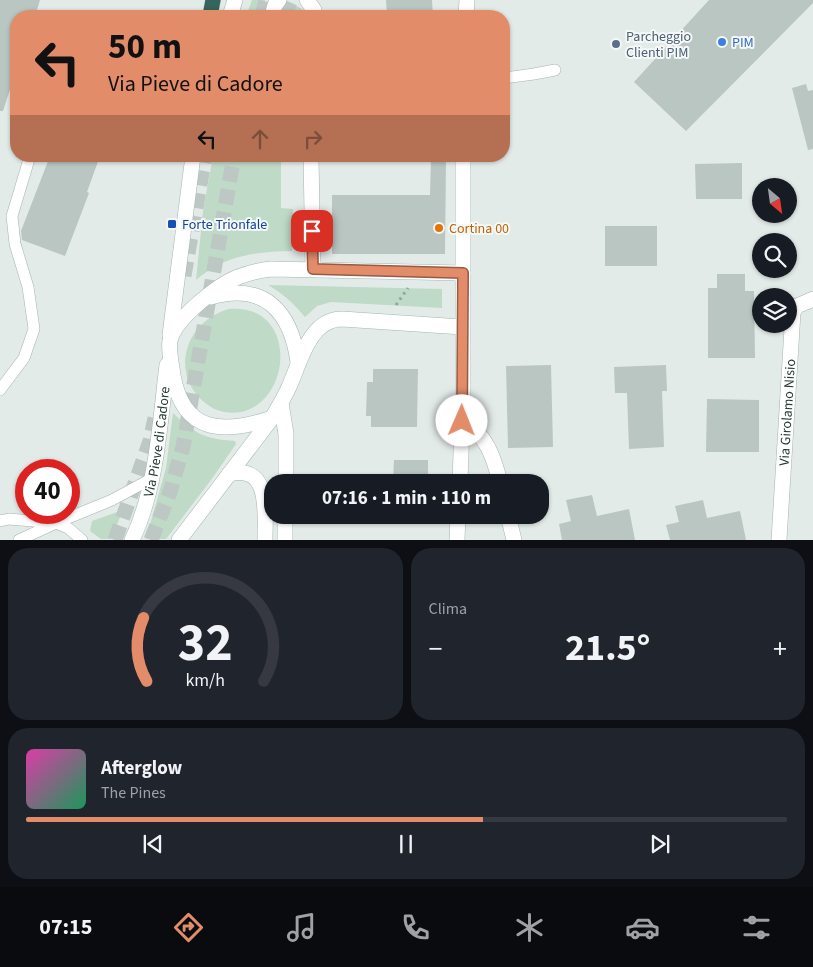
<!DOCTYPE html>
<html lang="it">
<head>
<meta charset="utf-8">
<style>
	body { margin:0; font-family:"Source Sans 3",sans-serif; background:#20242c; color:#f1f3f6; height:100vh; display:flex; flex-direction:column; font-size:19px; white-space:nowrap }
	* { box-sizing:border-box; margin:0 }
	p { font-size:16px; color:#9ea1a6 }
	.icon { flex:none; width:28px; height:28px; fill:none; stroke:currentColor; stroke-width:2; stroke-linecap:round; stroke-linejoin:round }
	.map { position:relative; height:540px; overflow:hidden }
	.drawer { display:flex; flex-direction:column; gap:8px; padding:8px; background:#0d0f14; flex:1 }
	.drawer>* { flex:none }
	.guide { position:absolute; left:10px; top:10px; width:500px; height:152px; border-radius:20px; box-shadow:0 1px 4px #0004; background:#e38c6a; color:#111; overflow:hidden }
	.needle { width:32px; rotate:151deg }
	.fabs { position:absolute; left:752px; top:178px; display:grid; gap:10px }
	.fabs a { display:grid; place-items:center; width:45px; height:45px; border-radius:50%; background:#171b24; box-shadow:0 1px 4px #0004; font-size:25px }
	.speed { position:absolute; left:15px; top:459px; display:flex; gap:10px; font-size:25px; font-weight:700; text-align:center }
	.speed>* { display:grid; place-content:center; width:65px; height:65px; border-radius:50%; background:#171b24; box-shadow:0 1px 4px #0004; line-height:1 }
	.speed .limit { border:8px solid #d22; background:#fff; color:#111 }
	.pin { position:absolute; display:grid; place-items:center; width:42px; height:42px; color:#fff; margin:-21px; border-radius:10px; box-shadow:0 2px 8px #0006 }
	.me { position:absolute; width:55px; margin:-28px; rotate:1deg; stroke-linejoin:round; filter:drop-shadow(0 0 4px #0008) }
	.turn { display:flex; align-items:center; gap:18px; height:105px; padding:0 15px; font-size:22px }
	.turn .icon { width:65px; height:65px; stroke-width:2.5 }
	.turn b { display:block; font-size:35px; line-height:42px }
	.lanes { display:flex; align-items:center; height:48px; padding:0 15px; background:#0003; justify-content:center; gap:25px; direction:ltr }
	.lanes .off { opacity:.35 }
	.big { font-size:38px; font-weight:700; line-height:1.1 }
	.drawer .widget { flex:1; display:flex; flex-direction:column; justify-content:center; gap:8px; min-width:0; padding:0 18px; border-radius:20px; background:#20242c }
	.drawer .dial { align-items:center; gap:0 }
	.dial svg { height:130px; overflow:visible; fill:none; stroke:#363941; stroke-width:7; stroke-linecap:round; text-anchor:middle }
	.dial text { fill:#f1f3f6; stroke:none }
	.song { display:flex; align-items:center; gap:15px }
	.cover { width:60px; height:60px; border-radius:8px; background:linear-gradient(135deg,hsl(320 70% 55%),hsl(150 70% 35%)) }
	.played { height:5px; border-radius:2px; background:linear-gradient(90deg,#e38c6a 60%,#363941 60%) }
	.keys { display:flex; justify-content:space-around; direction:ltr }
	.heat { display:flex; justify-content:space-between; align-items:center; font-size:28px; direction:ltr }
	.drawer .tiles { flex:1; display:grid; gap:8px; grid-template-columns:1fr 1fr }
	.widget:last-child { grid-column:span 2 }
	.trip { position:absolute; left:264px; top:474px; width:285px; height:50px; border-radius:20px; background:#171b24; box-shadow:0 1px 4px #0004; font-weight:700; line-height:50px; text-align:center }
	.menu { display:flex; height:80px; justify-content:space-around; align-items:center; background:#090b0e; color:#9ea1a6 }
	.menu .icon { width:35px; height:35px }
	.menu .selected { color:#e38c6a }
	.menu b { font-size:22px; color:#f1f3f6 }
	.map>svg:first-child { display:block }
</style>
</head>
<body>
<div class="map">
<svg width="813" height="540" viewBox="0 0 813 540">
	<rect width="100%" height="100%" fill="#e3ebe8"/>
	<g fill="#bfdac7">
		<path d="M252,0H265L261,16H246Z"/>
		<path d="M293,4L302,9L304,16H282L284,8Z"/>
		<path d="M213,156H281V208L293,209L292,251C255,252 225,255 196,280L203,211Z"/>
		<path d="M268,285L442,289V308L331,302L317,306L305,317C294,304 284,294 268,285Z"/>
		<path d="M229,309C298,303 293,401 241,412C230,414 217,412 208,405C168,377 184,321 229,309Z"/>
		<path d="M173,413C195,434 205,439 235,441L236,444L211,480L166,539H146L166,468Z"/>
		<path d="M123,510L111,539H101L90,531L92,521Z"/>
	</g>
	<g fill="#b9c6c1">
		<path d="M0,0H40L35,16H16V71L3,111H0Z"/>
		<path d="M386,0H432L433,16H387Z"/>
		<path d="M709,0H813V3L686,131L634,82Z"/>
		<path d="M806,84L808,91L813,90V149L808,150L792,88Z"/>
		<path d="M50,156H100L87,192L89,193L65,256L22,240L21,231Z"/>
		<path d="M431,157H446L445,254H332V195H430Z"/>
		<path d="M742,163V199H696L695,164Z"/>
		<rect x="605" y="226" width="52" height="40"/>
		<path d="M717,274H745V291H754L755,358H708V288H717Z"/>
		<path d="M551,365L553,447L508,448L506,366Z"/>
		<path d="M666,365L667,391H662L664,447L629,449L627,393H615L614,367Z"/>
		<path d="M373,369H418L417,427H371V416H366L367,382H373Z"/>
		<path d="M707,399L759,400V452H706Z"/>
		<path d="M394,460H428V482H393Z"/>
		<path d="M592,495L597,516L629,509L635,540H562L559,524L571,521L566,500Z"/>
		<path d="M703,500L707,518L740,511L746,540H670L666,525L679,522L675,506Z"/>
	</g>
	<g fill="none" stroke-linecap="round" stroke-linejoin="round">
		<g stroke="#bdc8c4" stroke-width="15" stroke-dasharray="15 8" stroke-linecap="butt">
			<path d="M262,16L266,0"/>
			<path d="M284,16L291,0"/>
			<path d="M184,276L205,156"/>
			<path d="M115,540L150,441L155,418"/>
			<path d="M151,540L170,492L183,447L234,156"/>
		</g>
		<g stroke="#a6b3af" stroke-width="12">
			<g id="lane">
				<path d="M504,78L534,74L555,70"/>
				<path d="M0,390L24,358L34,329L28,287L15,244L12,216L30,156"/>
				<path d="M0,521L9,519L56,523L19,540"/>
				<path d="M82,540L68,528L56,523L112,500L151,479"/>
			</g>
		</g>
		<g stroke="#a6b3af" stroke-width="16">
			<g id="street">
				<path d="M307,0L314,10L315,16"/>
				<path d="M272,16L275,5L279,0"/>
				<path d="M311,156L313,269"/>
				<path d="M281,403L286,434V482"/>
				<path d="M462,421C486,433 494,458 500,482"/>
				<path d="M229,474C271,463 265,514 265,540"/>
				<path d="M508,515L514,540"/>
				<path d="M285,540V515"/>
				<path id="s1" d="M779,540L793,312L797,306L813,299"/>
			</g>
		</g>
		<g stroke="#a3b6b0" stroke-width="16">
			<g id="secondary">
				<path d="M230,16L235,0"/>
				<path d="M466,16L467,0"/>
				<path d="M211,297C265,282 291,312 298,362"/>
				<path d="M170,335L193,156"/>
				<path d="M272,418C224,434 183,434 173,375C172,367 168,348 170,341C174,319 218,285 238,277C249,273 260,270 271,269L463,273"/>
				<path d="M460,482L463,395V156"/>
				<path id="s2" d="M132,540C157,488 160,421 167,365"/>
				<path d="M179,540L272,418C278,408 284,398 289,387C300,363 309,319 342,319L462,327"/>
				<path d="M457,540L458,515"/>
			</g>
		</g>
		<g stroke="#c2c8c7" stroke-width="16">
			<path id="highway" d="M210,16L213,0"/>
		</g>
		<path stroke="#87aca2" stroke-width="3" stroke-dasharray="2.5 4" stroke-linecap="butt" d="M396,305L408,288"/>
		<use href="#lane" stroke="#fff" stroke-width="11"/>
		<use href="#street" stroke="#fff" stroke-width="15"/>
		<use href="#secondary" stroke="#fff" stroke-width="15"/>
		<use href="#highway" stroke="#34645c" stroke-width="15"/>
	</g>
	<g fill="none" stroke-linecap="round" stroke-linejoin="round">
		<g stroke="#945b45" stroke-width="12">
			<path id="route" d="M312,231L313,269L463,273L462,421"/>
		</g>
		<use href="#route" stroke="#e38c6a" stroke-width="9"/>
	</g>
	<circle fill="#3f7fe0" stroke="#f4f8f6" stroke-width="2" cx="722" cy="42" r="5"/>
	<circle fill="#5c6f8a" stroke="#f4f8f6" stroke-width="2" cx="616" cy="44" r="5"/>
	<rect fill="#1a4fb4" stroke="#f4f8f6" stroke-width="2" x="167" y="219" width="10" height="10" rx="2.5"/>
	<circle fill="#e8710a" stroke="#f4f8f6" stroke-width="2" cx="439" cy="228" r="5"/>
	<g text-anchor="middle" stroke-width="4" stroke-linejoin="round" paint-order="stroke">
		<g font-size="14" fill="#4e5e75" stroke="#f4f8f6" text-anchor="start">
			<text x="626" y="41">Parcheggio<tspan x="626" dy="16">Clienti PIM</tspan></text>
		</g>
		<g font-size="14" fill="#366cbe" stroke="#f4f8f6" text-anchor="start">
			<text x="732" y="47">PIM</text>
		</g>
		<g font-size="14" fill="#164399" stroke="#f4f8f6" text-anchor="start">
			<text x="182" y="229">Forte Trionfale</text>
		</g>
		<g font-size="14" fill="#c56008" stroke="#f4f8f6" text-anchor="start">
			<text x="449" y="233">Cortina 00</text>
		</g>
		<g font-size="14" fill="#253b36" stroke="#f4f8f6">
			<text dy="5" stroke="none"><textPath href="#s1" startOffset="128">Via Girolamo Nisio</textPath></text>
			<text dy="5" stroke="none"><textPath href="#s2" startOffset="102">Via Pieve di Cadore</textPath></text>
		</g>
	</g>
</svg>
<div class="fabs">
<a><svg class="needle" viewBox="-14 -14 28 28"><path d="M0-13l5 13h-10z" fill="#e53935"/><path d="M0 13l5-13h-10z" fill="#9ea1a6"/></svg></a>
<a><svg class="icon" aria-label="search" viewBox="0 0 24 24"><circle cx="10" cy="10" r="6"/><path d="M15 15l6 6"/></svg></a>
<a><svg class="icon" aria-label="layers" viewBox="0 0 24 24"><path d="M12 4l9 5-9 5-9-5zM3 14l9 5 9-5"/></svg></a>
</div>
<div class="speed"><div class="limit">40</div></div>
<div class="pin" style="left:312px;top:231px;background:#d93025"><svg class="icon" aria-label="arrive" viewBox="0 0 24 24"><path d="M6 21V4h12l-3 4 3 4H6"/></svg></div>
<svg class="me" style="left:462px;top:421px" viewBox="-20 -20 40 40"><circle r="19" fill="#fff"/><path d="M0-13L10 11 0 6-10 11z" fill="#e38c6a"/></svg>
<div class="trip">07:16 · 1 min · 110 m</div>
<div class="guide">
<div class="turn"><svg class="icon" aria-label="left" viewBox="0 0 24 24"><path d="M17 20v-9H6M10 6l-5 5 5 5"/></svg><div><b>50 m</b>Via Pieve di Cadore</div></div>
<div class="lanes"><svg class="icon" aria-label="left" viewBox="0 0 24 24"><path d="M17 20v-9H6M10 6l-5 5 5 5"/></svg><svg class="icon off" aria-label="ahead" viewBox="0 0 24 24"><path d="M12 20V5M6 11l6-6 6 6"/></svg><svg class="icon off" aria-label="right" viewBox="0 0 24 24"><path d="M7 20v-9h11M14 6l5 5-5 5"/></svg></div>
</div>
</div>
<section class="drawer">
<div class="tiles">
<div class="widget dial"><svg viewBox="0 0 100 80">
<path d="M14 69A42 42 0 1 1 86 69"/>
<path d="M14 69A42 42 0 0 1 12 30" stroke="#e38c6a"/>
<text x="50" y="56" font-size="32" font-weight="700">32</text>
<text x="50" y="72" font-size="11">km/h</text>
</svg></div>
<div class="widget"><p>Clima</p>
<div class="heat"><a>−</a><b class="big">21.5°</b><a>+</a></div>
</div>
<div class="widget">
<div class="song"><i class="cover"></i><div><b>Afterglow</b><p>The Pines</p></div></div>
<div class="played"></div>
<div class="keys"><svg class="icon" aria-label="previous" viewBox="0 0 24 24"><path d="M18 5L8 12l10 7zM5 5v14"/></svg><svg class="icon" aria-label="pause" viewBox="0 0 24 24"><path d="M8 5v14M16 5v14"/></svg><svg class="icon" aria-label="next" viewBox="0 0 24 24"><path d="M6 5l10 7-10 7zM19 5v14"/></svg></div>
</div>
</div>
</section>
<nav class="menu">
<b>07:15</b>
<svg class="icon selected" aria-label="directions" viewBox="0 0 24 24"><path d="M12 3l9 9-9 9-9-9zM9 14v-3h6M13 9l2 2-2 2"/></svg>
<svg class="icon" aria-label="music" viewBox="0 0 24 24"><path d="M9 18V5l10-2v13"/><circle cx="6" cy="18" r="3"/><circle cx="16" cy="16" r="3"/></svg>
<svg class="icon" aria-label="phone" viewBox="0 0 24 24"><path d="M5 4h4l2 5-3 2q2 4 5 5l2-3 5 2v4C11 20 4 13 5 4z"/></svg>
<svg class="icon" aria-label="climate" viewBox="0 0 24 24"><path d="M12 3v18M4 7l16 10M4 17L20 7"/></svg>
<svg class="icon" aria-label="car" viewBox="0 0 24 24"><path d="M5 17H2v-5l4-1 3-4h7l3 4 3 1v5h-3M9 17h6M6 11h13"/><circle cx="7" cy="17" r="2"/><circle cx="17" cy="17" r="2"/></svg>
<svg class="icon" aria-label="filters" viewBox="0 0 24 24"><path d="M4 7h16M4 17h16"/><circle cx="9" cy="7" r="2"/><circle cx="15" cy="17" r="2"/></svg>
</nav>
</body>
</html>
